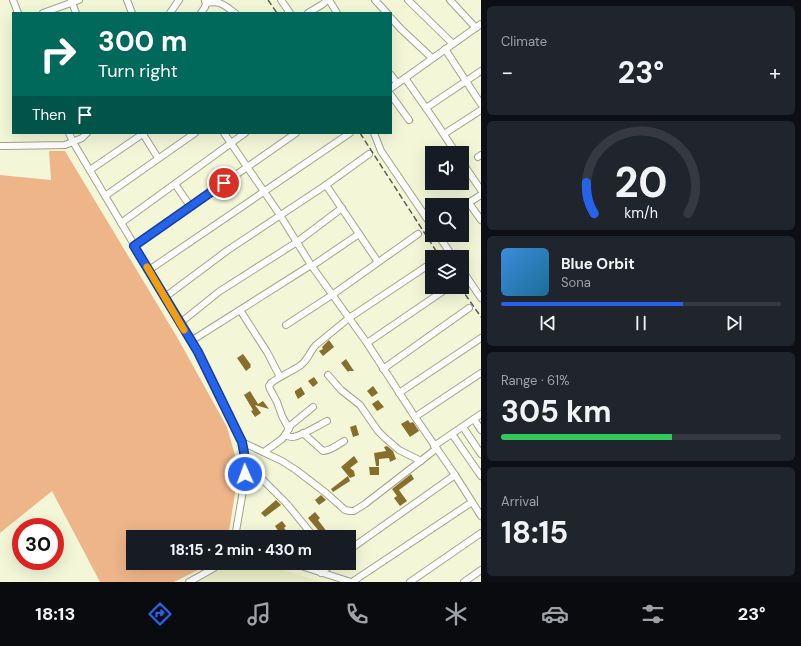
<!DOCTYPE html>
<html lang="en">
<head>
<meta charset="utf-8">
<style>
	body { margin:0; font-family:"DM Sans",sans-serif; background:#20242c; color:#f1f3f6; height:100vh; display:flex; flex-direction:column; font-size:15px; white-space:nowrap }
	* { box-sizing:border-box; margin:0 }
	p { font-size:13px; color:#9ea1a6 }
	.icon { flex:none; width:22px; height:22px; fill:none; stroke:currentColor; stroke-width:2; stroke-linecap:round; stroke-linejoin:round }
	.map { position:relative; flex:1; overflow:hidden }
	.panel { display:flex; flex-direction:column; gap:6px; padding:6px; background:#0d0f14; width:320px }
	.panel>* { flex:none }
	.guide { position:absolute; left:12px; top:12px; width:380px; height:122px; border-radius:0px; box-shadow:0 4px 16px #0002; background:#00695c; color:#fff; overflow:hidden }
	.controls { position:absolute; left:425px; top:146px; display:grid; gap:8px }
	.controls a { display:grid; place-items:center; width:44px; height:44px; border-radius:0px; background:#171b24; box-shadow:0 4px 16px #0002; font-size:20px }
	.speed { position:absolute; left:12px; top:518px; display:flex; gap:8px; font-size:20px; font-weight:700; text-align:center }
	.speed>* { display:grid; place-content:center; width:52px; height:52px; border-radius:50%; background:#171b24; box-shadow:0 4px 16px #0002; line-height:1 }
	.speed .limit { border:6px solid #d22; background:#fff; color:#111 }
	.pin { position:absolute; display:grid; place-items:center; width:34px; height:34px; color:#fff; margin:-17px; border:2px solid #fff; border-radius:50%; box-shadow:0 1px 4px #0007 }
	.me { position:absolute; width:44px; margin:-22px; rotate:358deg; stroke-linejoin:round; filter:drop-shadow(0 0 3px #0008) }
	.turn { display:flex; align-items:center; gap:14px; height:84px; padding:0 20px; font-size:18px }
	.turn .icon { width:52px; height:52px; stroke-width:2.5 }
	.turn b { display:block; font-size:28px; line-height:34px }
	.then { display:flex; align-items:center; height:38px; padding:0 20px; background:#0003; gap:8px; font-size:15px }
	.big { font-size:30px; font-weight:700; line-height:1.1 }
	.panel .widget { flex:1; display:flex; flex-direction:column; justify-content:center; gap:6px; min-width:0; padding:0 14px; border-radius:6px; background:#20242c }
	.panel .dial { align-items:center; gap:0 }
	.dial svg { height:104px; overflow:visible; fill:none; stroke:#363941; stroke-width:7; stroke-linecap:round; text-anchor:middle }
	.dial text { fill:#f1f3f6; stroke:none }
	.song { display:flex; align-items:center; gap:12px }
	.cover { width:48px; height:48px; border-radius:6px; background:linear-gradient(135deg,hsl(210 70% 55%),hsl(200 70% 35%)) }
	.played { height:4px; border-radius:2px; background:linear-gradient(90deg,#2563eb 65%,#363941 65%) }
	.keys { display:flex; justify-content:space-around; direction:ltr }
	.heat { display:flex; justify-content:space-between; align-items:center; font-size:22px; direction:ltr }
	.charge { height:6px; border-radius:3px; background:linear-gradient(90deg,#34c759 61%,#363941 0) }
	.trip { position:absolute; left:126px; top:530px; width:230px; height:40px; border-radius:0px; background:#171b24; box-shadow:0 4px 16px #0002; font-weight:700; line-height:40px; text-align:center }
	.tabs { display:flex; height:64px; justify-content:space-around; align-items:center; background:#090b0e; color:#9ea1a6 }
	.tabs .icon { width:28px; height:28px }
	.tabs .selected { color:#2563eb }
	.tabs b { font-size:18px; color:#f1f3f6 }
	main { display:flex; flex:1; min-height:0 }
	.map>svg:first-child { display:block }
</style>
</head>
<body>
<main>
<div class="map">
<svg width="481" height="582" viewBox="0 0 481 582">
	<rect width="100%" height="100%" fill="#f3f7d8"/>
	<path fill="#e9eec7" d="M232,563H261L322,582H197Z"/>
	<path fill="#edb588" d="M49,151H65L177,337L227,427L239,469L228,537H133V563H208L206,566L174,582H100L52,491L0,533V175L51,180Z"/>
	<g fill="#886d2b">
		<path d="M329,340L334,347L323,356L319,351L323,349L322,347Z"/>
		<path d="M243,354L251,365L250,366L251,367L246,371L237,358Z"/>
		<path d="M346,359L354,371H349L348,372L341,363Z"/>
		<path d="M314,377L318,383L313,387L308,381Z"/>
		<path d="M373,386L378,393L372,397L367,391Z"/>
		<path d="M301,387L305,394L298,399L295,393V391Z"/>
		<path d="M250,391L258,404L263,401L269,409L255,405L261,413L255,417L251,411L253,410L244,395Z"/>
		<path d="M378,400L384,407L377,411L372,404Z"/>
		<path d="M408,420L410,423L413,422L419,431L410,437L401,424Z"/>
		<path d="M356,425L359,435L353,437L350,427Z"/>
		<path d="M387,446L393,451L396,459L390,462L389,458L379,459V466H376L374,453L386,451L384,447Z"/>
		<path d="M354,456L358,462L350,468L354,471L355,476L350,478L341,467Z"/>
		<path d="M369,467H379V475H370Z"/>
		<path d="M411,474L414,479L399,490L407,501L400,506L394,498L397,496L392,489Z"/>
		<path d="M348,476L350,481L333,492L331,489Z"/>
		<path d="M321,495L326,500L319,505L315,500Z"/>
		<path d="M276,500L281,505L265,517L261,513Z"/>
		<path d="M315,512L320,518L318,520L331,537H324L308,518Z"/>
		<path d="M282,521L286,526L284,528L292,537H274L279,532L275,526Z"/>
	</g>
	<g fill="none" stroke-linecap="round" stroke-linejoin="round">
		<g stroke="#a1a587" stroke-width="8">
			<g id="minor">
				<path d="M13,0L18,13"/>
				<path d="M71,0L76,13"/>
				<path d="M127,0L132,13"/>
				<path d="M281,0L290,13"/>
				<path d="M329,0L337,13"/>
				<path d="M375,0L387,13"/>
				<path d="M408,0L453,44"/>
				<path d="M450,0L476,28"/>
				<path d="M206,3C220,0 224,5 235,13"/>
				<path d="M43,13L79,0"/>
				<path d="M170,13L179,0"/>
				<path d="M201,13L205,7L206,3L205,1"/>
				<path d="M308,13L323,4L327,0"/>
				<path d="M391,18L401,29L432,58"/>
				<path d="M445,49L481,104"/>
				<path d="M391,75L397,83"/>
				<path d="M405,78L435,121L456,153"/>
				<path d="M391,88L481,24"/>
				<path d="M391,95L409,120"/>
				<path d="M426,108L481,71"/>
				<path d="M69,133L73,142L198,352L242,442L246,463L244,485L235,537"/>
				<path d="M224,133L280,215L311,265L367,343L415,417L455,475L481,516"/>
				<path d="M374,133L381,151L432,226"/>
				<path d="M143,134L158,158"/>
				<path d="M444,134L481,110"/>
				<path d="M0,146H6L65,145L82,138L87,133"/>
				<path d="M478,157L481,155"/>
				<path d="M462,162L481,190"/>
				<path d="M90,170L144,133"/>
				<path d="M175,184L190,206"/>
				<path d="M326,185L378,262"/>
				<path d="M105,196L195,133"/>
				<path d="M469,203L481,220"/>
				<path d="M462,207L481,195"/>
				<path d="M121,223L245,133"/>
				<path d="M438,235L453,257"/>
				<path d="M134,246L296,133"/>
				<path d="M312,266L359,234"/>
				<path d="M149,270L350,133"/>
				<path d="M462,270L481,298"/>
				<path d="M165,297L228,250L326,185L369,154"/>
				<path d="M240,310L267,352L280,377"/>
				<path d="M180,323L220,291L297,242L342,208"/>
				<path d="M286,325L332,295L418,234"/>
				<path d="M191,341L311,265"/>
				<path d="M367,343L449,287"/>
				<path d="M383,369L469,308"/>
				<path d="M328,375L341,390L360,405L378,431L385,438L399,450L421,461"/>
				<path d="M399,393L481,338"/>
				<path d="M415,417L481,373"/>
				<path d="M474,419L481,430"/>
				<path d="M463,427L481,454"/>
				<path d="M289,429L282,416L277,402L270,389L269,386L271,383C280,376 291,372 301,365C308,360 310,351 316,345L349,318L427,266"/>
				<path d="M303,433L323,451C330,451 338,445 344,441"/>
				<path d="M452,434L481,476"/>
				<path d="M285,435C287,436 290,437 292,437C300,437 319,425 327,421"/>
				<path d="M242,442L282,461L296,470L326,493L345,510L350,511H354L365,504L436,449"/>
				<path d="M434,446L481,414"/>
				<path d="M264,452L282,439L285,435L291,425L313,407"/>
				<path d="M246,463L287,504L314,537"/>
				<path d="M349,550L455,475"/>
				<path d="M292,563L351,582"/>
				<path d="M321,573L333,563"/>
				<path d="M189,582L214,568L220,563"/>
				<path d="M352,582L472,502"/>
				<path d="M410,582L481,533"/>
				<path d="M464,582L481,570"/>
			</g>
		</g>
		<use href="#minor" stroke="#fff" stroke-width="6"/>
		<g stroke="#5c5f4f" stroke-width="1.5" stroke-dasharray="6 3" stroke-linecap="butt">
			<path d="M268,0L277,13"/>
			<path d="M360,133L440,257"/>
			<path d="M460,287L481,317"/>
		</g>
	</g>
	<g fill="none" stroke-linecap="round" stroke-linejoin="round">
		<g stroke="#184099" stroke-width="10">
			<path id="route" d="M224,183L134,246L198,352L242,442L246,463L245,474"/>
		</g>
		<use href="#route" stroke="#2563eb" stroke-width="7"/>
		<path stroke="#f59e0b" stroke-width="7" d="M147,267L184,330"/>
	</g>
</svg>
<div class="controls">
<a><svg class="icon" aria-label="sound" viewBox="0 0 24 24"><path d="M4 9h4l5-4v14l-5-4H4zM17 9q2 3 0 6"/></svg></a>
<a><svg class="icon" aria-label="search" viewBox="0 0 24 24"><circle cx="10" cy="10" r="6"/><path d="M15 15l6 6"/></svg></a>
<a><svg class="icon" aria-label="layers" viewBox="0 0 24 24"><path d="M12 4l9 5-9 5-9-5zM3 14l9 5 9-5"/></svg></a>
</div>
<div class="speed"><div class="limit">30</div></div>
<div class="pin" style="left:224px;top:183px;background:#d93025"><svg class="icon" aria-label="arrive" viewBox="0 0 24 24"><path d="M6 21V4h12l-3 4 3 4H6"/></svg></div>
<svg class="me" style="left:245px;top:474px" viewBox="-20 -20 40 40"><circle r="17" fill="#2563eb" stroke="#fff" stroke-width="3"/><path d="M0-11L8 9 0 5-8 9z" fill="#fff"/></svg>
<div class="trip">18:15 · 2 min · 430 m</div>
<div class="guide">
<div class="turn"><svg class="icon" aria-label="right" viewBox="0 0 24 24"><path d="M7 20v-9h11M14 6l5 5-5 5"/></svg><div><b>300 m</b>Turn right</div></div>
<div class="then">Then<svg class="icon" aria-label="arrive" viewBox="0 0 24 24"><path d="M6 21V4h12l-3 4 3 4H6"/></svg></div>
</div>
</div>
<section class="panel">
<div class="widget"><p>Climate</p>
<div class="heat"><a>−</a><b class="big">23°</b><a>+</a></div>
</div>
<div class="widget dial"><svg viewBox="0 0 100 80">
<path d="M14 69A42 42 0 1 1 86 69"/>
<path d="M14 69A42 42 0 0 1 8 45" stroke="#2563eb"/>
<text x="50" y="56" font-size="32" font-weight="700">20</text>
<text x="50" y="72" font-size="11">km/h</text>
</svg></div>
<div class="widget">
<div class="song"><i class="cover"></i><div><b>Blue Orbit</b><p>Sona</p></div></div>
<div class="played"></div>
<div class="keys"><svg class="icon" aria-label="previous" viewBox="0 0 24 24"><path d="M18 5L8 12l10 7zM5 5v14"/></svg><svg class="icon" aria-label="pause" viewBox="0 0 24 24"><path d="M8 5v14M16 5v14"/></svg><svg class="icon" aria-label="next" viewBox="0 0 24 24"><path d="M6 5l10 7-10 7zM19 5v14"/></svg></div>
</div>
<div class="widget"><p>Range · 61%</p><b class="big">305 km</b><div class="charge"></div></div>
<div class="widget"><p>Arrival</p><b class="big">18:15</b></div>
</section>
</main>
<nav class="tabs">
<b>18:13</b>
<svg class="icon selected" aria-label="directions" viewBox="0 0 24 24"><path d="M12 3l9 9-9 9-9-9zM9 14v-3h6M13 9l2 2-2 2"/></svg>
<svg class="icon" aria-label="music" viewBox="0 0 24 24"><path d="M9 18V5l10-2v13"/><circle cx="6" cy="18" r="3"/><circle cx="16" cy="16" r="3"/></svg>
<svg class="icon" aria-label="phone" viewBox="0 0 24 24"><path d="M5 4h4l2 5-3 2q2 4 5 5l2-3 5 2v4C11 20 4 13 5 4z"/></svg>
<svg class="icon" aria-label="climate" viewBox="0 0 24 24"><path d="M12 3v18M4 7l16 10M4 17L20 7"/></svg>
<svg class="icon" aria-label="car" viewBox="0 0 24 24"><path d="M5 17H2v-5l4-1 3-4h7l3 4 3 1v5h-3M9 17h6M6 11h13"/><circle cx="7" cy="17" r="2"/><circle cx="17" cy="17" r="2"/></svg>
<svg class="icon" aria-label="filters" viewBox="0 0 24 24"><path d="M4 7h16M4 17h16"/><circle cx="9" cy="7" r="2"/><circle cx="15" cy="17" r="2"/></svg>
<b>23°</b>
</nav>
</body>
</html>
